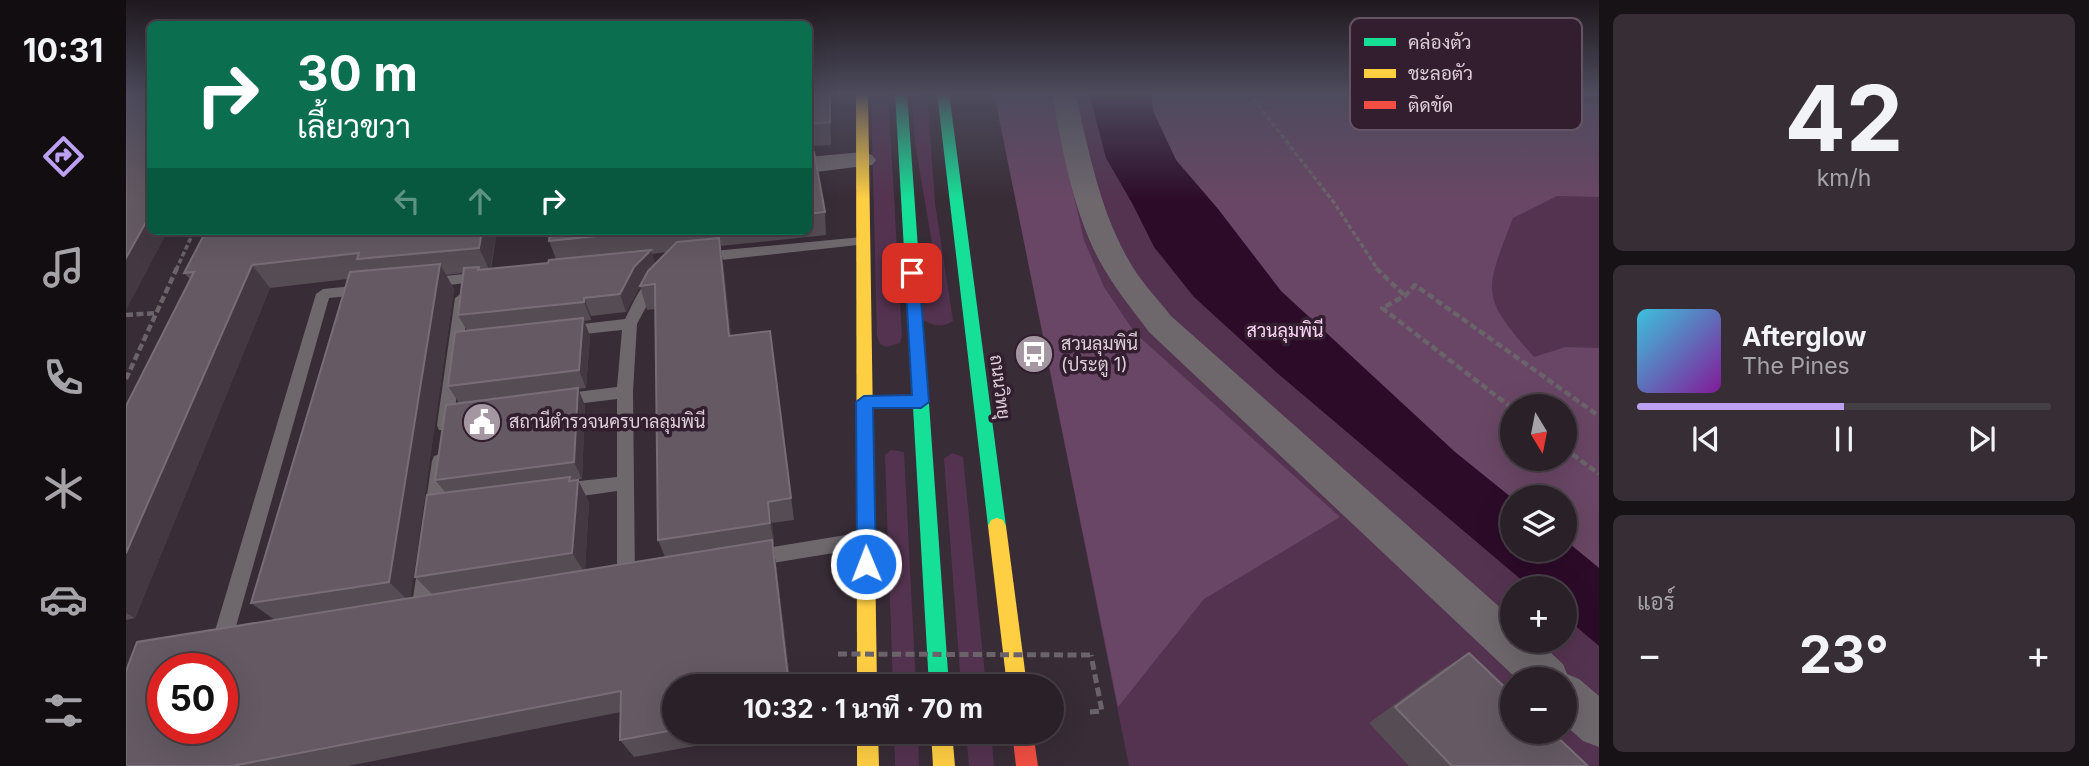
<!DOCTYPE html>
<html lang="th">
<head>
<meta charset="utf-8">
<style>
	body { margin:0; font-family:Inter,Sarabun,sans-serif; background:#362e34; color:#f1f3f6; height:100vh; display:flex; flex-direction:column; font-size:26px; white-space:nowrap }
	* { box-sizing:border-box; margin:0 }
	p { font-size:23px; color:#a5a3a8 }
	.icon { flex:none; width:38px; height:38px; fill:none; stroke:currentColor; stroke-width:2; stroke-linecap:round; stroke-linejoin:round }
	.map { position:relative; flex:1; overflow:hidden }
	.sheet { display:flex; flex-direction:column; gap:14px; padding:14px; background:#171216; width:490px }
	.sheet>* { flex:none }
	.top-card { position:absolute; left:21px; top:21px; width:665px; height:214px; border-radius:10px; box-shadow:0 7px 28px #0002,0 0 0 2px #463e45; background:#0b6e4f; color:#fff; overflow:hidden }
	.needle { width:46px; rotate:170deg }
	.tools { position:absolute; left:1374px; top:394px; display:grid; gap:14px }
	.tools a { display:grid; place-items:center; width:77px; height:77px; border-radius:50%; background:#2a2128; box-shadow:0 7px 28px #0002,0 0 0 2px #463e45; font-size:35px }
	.speed { position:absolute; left:21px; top:653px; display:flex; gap:14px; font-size:35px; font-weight:700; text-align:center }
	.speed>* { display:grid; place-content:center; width:91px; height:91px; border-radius:50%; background:#2a2128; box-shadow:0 7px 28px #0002,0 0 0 2px #463e45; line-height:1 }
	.speed .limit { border:10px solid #d22; background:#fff; color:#111 }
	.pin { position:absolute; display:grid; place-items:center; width:60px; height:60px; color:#fff; margin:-30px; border-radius:14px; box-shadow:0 4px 10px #0006 }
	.me { position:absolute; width:77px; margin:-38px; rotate:359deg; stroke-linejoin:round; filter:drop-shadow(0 0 5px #0008) }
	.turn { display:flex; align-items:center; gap:24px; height:147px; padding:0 35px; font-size:32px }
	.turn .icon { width:91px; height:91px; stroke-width:2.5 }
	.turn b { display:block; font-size:49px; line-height:60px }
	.lanes { display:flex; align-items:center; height:66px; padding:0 35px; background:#0003; justify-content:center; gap:35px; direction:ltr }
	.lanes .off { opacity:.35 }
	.big { font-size:52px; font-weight:700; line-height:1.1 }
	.sheet .card { flex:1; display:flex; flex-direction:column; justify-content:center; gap:10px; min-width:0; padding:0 24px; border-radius:10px; background:#362e34 }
	.sheet .dial { align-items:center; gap:0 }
	.dial b { font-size:91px; line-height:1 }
	.song { display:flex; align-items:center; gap:21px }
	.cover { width:84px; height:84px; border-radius:10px; background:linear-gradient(135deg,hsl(190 70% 55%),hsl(290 70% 35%)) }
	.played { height:7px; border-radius:4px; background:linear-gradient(90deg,#bca0f2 50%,#463e45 50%) }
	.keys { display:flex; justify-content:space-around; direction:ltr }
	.heat { display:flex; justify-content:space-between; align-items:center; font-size:38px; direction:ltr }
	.trip { position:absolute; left:536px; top:674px; width:402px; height:70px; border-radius:35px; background:#2a2128; box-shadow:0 7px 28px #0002,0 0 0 2px #463e45; font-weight:700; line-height:70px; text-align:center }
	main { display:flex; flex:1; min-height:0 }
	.tab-bar { display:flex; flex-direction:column; width:126px; justify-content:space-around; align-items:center; background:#110d10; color:#a5a3a8 }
	.tab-bar .icon { width:49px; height:49px }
	.tab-bar .on { color:#bca0f2 }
	.tab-bar b { font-size:32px; color:#f1f3f6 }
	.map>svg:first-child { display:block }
</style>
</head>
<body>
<main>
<nav class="tab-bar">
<b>10:31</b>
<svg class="icon on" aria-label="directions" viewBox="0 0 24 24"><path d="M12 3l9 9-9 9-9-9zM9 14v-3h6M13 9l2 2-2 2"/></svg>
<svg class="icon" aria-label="music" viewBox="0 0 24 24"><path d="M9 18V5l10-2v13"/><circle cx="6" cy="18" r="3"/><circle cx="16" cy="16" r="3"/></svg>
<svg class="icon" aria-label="phone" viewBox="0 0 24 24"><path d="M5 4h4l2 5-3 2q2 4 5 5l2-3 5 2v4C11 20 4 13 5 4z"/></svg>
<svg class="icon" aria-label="climate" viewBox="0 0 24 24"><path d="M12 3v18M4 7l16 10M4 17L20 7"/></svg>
<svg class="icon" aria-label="car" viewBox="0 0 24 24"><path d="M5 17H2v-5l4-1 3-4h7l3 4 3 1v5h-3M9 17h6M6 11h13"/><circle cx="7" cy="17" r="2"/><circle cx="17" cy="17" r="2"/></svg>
<svg class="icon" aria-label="filters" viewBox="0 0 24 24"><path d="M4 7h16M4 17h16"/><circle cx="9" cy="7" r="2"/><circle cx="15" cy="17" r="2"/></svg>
</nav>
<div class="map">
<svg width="1473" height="766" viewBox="0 0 1473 766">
	<rect width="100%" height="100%" fill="#382c36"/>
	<g fill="#543350" fill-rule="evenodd">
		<path d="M745,93H762L776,336L774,343L760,347L754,344L751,336Z"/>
		<path d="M785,93H801L809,203L827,321C816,328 808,326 797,320V300L810,267L789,143Z"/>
		<path d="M868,93H1473V766H1003ZM1386,406H1438V458H1386ZM1386,497H1438V550H1386ZM1386,588H1438V640H1386ZM1386,679H1438V732H1386Z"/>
		<path d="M765,450L778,452L790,686H767L759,455Z"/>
		<path d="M826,453L837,457L860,686H835L818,459Z"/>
		<path d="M768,732H792L793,766H769Z"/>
		<path d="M840,732H865L868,766H843Z"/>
	</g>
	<g fill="#694665" fill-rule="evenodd">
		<path d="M868,93H924L958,240L978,287L1009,333L1214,517L1078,599L992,707Z"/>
		<path d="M1025,93H1401L1473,105V197L1431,196L1387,218C1358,293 1354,296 1408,357L1440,347L1473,348V568L1439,540L1438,497L1386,498L1329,452L1155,291L1092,209L1050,160L1027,111ZM1386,406H1438V458H1386Z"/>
	</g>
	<path fill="#2c0b29" d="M963,93H1025L1027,111L1050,160L1092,209L1155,291L1329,452L1386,498V550H1438L1439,540L1473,568V646L1439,617L1438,588H1405L1150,372L1068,297L1028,247L1006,203L980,158Z"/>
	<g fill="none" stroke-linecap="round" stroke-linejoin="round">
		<g stroke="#6a6369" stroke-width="3.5" stroke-dasharray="5 2.5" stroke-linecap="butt">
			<path d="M1123,93L1209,204L1252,270"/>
			<path d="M50,270L68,231"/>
		</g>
		<g stroke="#6a6369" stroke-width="4.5" stroke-dasharray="7 3.5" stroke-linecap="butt">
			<path d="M1250,268L1279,296"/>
			<path d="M0,315L31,313"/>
			<path d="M0,379L51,268"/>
			<path d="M1386,408L1256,308L1279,296L1289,285L1473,416"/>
			<path d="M1438,448L1473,474"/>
		</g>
		<path stroke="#6a6369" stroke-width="5" stroke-dasharray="9 4.5" stroke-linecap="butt" d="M964,712L976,711L965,655"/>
		<g fill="#6e686d" fill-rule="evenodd">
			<path d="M736,237L741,238L743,241L741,244L577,262L570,257L577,252Z"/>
			<path d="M356,272L363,277L361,280L301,288L294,283L301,278Z"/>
			<path d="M530,276L537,281L527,294L511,324L507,392L509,579L507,585L500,588L493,585L491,579V491L435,499L429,496L426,491L429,486L435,483L491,477V399L434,406L428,404L426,400L428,396L434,394L491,387L496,330L440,336L433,331L440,326L499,319C507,305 514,282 530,276Z"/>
			<path d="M237,285L242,286L244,290L242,294L203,298L105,644L102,651L95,654L88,651L85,644L190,294L197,289Z"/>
			<path d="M336,293L343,298L327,425L325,430H313L311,425L329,298Z"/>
			<path d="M314,454L320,456L322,461L316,515L313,521L307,523L301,521L298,515L306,461L308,456Z"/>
			<path d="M738,532L744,534L747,540L744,546L738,548L629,566L622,564L620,558L622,552L629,550Z"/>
			<path d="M301,556L308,559L310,565L305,611L302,618L295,620L288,618L285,611L292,565L294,559Z"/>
		</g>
		<g fill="#6e686d" fill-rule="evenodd">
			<path d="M925,93H949C963,150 973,208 1002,259C1013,280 1031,298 1045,316L1386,618V640H1411L1437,664L1441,674L1453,679L1473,696V747L1457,741L1438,724V679H1391L1023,332C1006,309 987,286 973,260C946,208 937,150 925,93Z"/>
			<path d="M737,152L746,155L750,160L746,165L682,173V157Z"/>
		</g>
		<g fill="#16e098" fill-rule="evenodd">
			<path d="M769,93H781L823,686H803Z"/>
			<path d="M811,93H823L880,526L877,532L871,534L865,532L862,526Z"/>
		</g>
		<g fill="#ffcf43" fill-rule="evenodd">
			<path d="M730,93H742L751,686H731Z"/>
			<path d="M871,518L877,520L880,526L901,686H881L862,526L865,520Z"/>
			<path d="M731,732H752L753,766H731Z"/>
			<path d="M805,732H826L829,766H807Z"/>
		</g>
		<path fill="#f24e42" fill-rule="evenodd" d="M886,732H907L912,766H890Z"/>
		<path stroke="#6a6369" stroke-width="5" stroke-dasharray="9 4.5" stroke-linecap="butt" d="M712,654L965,655"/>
	</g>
	<g fill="#564c54" fill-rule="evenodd">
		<path d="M682,93H705V145L685,146V152L699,212L700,235L594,246L597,262L605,336L644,331L668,520L646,523L648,543L647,544L650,564L665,686H548V732H646L508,757L494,740L495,712L222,766H0L149,620L125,603L222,279L144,288L9,618L0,620V406L64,279L58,273L371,231L365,269L422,263L430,259L423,241L424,231H682ZM541,252L529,264L526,254ZM337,273L332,315L341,331L322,386L333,403L309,480L320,493L289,577L307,595L284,598L328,289L320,275ZM515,284L514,286L521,310L529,309L532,540L539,557L459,570L463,502L445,480L456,479L459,406L452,389L460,388L464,336L458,321L465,320V316L500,312L514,286Z"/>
		<path d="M1343,653L1462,766H1283L1243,723L1314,671Z"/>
	</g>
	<g fill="#443942">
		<path d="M704,93H705V145L704,122Z"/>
		<path d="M684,131L685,154L682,155V132Z"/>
		<path d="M24,215V231H42L0,310V258Z"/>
		<path d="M356,231H371L364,271L353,248Z"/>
		<path d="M593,238L597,262L608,360L603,336Z"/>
		<path d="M525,250L530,268L514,286L500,312L494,294L508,267Z"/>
		<path d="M314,264L328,289L284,602L263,582Z"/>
		<path d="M126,265L144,288L9,618L0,613V553Z"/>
		<path d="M458,298L465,316V320L458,302Z"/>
		<path d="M457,318L464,336L460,388L453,370Z"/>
		<path d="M452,388L459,406L456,479L448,462Z"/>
		<path d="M444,477L451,491L452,480L463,502L459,573L446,553Z"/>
		<path d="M642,502L646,523L648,543L644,523Z"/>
		<path d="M646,540L650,564L665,686H663Z"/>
	</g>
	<g fill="#655a63" stroke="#786d76" stroke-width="2" fill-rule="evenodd">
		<path d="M0,93H24V215L0,258Z"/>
		<path d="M682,93H704V122L683,124L684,131L682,132Z"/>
		<path d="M682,152H688L699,212L682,214Z"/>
		<path d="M80,231H356L353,248L231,259L233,253L126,265L0,553V406L68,272L58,273Z"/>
		<path d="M424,231H520L423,241Z"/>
		<path d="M593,238L603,336L644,331L665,498L642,502L644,523L532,540L529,284L514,286L522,271L551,242Z"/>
		<path d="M525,250L508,267L494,294L458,298V302L332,315L338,268L353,267L352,270L422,263L423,260Z"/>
		<path d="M314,264L263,582L125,603L224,272Z"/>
		<path d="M457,318L453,370L322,386L329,332Z"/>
		<path d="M452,388L448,462L309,480L320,405Z"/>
		<path d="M444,477L443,481L452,480L446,553L289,577L301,495Z"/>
		<path d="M646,540L663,686H548V730L494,740L495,691L106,766H0V671L11,642ZM37,668H96V728H37Z"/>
		<path d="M1343,653L1386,694V732H1426L1462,766H1326L1269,707Z"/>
	</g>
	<linearGradient id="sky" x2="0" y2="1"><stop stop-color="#1f181e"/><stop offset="0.47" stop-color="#4d4b5d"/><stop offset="1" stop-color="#4d4b5d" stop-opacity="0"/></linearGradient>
	<rect width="1473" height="200" fill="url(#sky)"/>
	<path fill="#1a73e8" stroke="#114b97" stroke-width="2" d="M786,268L793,273L803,402L795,408H747L750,564L747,570L740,573L734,570L731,564L730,402L738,396L786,395L779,273Z"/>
	<defs>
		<g id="bus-disc" transform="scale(2.0125)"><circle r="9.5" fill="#a497a1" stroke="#321e2f"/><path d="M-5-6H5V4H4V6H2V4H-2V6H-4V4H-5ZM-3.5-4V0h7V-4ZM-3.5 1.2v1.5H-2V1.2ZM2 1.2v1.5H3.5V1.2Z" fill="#fff"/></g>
		<g id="civic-disc" transform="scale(2.0125)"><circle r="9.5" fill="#a497a1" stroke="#321e2f"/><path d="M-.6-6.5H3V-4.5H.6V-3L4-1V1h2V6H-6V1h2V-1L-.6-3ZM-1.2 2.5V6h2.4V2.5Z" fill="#fff"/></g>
	</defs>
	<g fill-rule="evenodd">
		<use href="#bus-disc" x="908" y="354"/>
		<use href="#civic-disc" x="356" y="422"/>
	</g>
	<g text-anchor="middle" stroke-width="7" stroke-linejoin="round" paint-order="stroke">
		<g font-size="18" fill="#fdd6f7" stroke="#321e2f">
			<text x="1159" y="337">สวนลุมพินี</text>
		</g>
		<g font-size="18" fill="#ded0db" stroke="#321e2f" text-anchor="start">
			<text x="935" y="350">สวนลุมพินี<tspan x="935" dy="21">(ประตู 1)</tspan></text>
			<text x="383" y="428">สถานีตำรวจนครบาลลุมพินี</text>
		</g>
		<g font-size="18" fill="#ded0db" stroke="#321e2f">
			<text transform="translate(874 387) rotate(83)" y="6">ถนนวิทยุ</text>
		</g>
	</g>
	<rect x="1224" y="18" width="232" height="112" rx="10" fill="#321e2f" stroke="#665363" stroke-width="2"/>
	<rect x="1238" y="38" width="32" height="8" fill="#16e098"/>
	<rect x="1238" y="69" width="32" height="9" fill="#ffcf43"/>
	<rect x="1238" y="101" width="32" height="8" fill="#f24e42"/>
	<g font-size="19" fill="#ded0db">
		<text x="1282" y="49">คล่องตัว</text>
		<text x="1282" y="80">ชะลอตัว</text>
		<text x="1282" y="112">ติดขัด</text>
	</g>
</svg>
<div class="tools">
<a><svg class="needle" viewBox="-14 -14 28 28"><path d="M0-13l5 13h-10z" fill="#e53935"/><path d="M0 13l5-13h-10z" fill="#a5a3a8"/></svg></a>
<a><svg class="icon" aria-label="layers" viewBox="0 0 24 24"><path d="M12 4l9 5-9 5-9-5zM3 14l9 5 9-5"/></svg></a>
<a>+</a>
<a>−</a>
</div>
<div class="speed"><div class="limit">50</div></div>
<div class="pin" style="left:786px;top:273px;background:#d93025"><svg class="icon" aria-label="arrive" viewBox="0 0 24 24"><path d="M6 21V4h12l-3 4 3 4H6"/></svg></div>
<svg class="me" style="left:740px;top:564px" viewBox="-20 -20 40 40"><circle r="17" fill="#1a73e8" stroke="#fff" stroke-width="3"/><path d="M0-11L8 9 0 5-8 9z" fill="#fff"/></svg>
<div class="trip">10:32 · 1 นาที · 70 m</div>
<div class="top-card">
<div class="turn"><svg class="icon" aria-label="right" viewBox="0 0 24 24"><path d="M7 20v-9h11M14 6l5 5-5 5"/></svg><div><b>30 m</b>เลี้ยวขวา</div></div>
<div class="lanes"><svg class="icon off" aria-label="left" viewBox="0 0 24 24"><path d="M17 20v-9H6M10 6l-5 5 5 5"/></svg><svg class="icon off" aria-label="ahead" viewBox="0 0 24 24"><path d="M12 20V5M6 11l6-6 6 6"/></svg><svg class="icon" aria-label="right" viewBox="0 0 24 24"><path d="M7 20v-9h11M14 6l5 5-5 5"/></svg></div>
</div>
</div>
<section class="sheet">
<div class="card dial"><b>42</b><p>km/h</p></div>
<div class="card">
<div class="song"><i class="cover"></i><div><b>Afterglow</b><p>The Pines</p></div></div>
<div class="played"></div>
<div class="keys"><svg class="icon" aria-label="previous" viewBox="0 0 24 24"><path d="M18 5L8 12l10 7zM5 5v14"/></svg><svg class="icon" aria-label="pause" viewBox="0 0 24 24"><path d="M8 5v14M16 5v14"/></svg><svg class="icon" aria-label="next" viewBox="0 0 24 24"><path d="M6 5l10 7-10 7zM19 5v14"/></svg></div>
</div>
<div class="card"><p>แอร์</p>
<div class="heat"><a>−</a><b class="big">23°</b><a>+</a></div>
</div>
</section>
</main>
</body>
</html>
